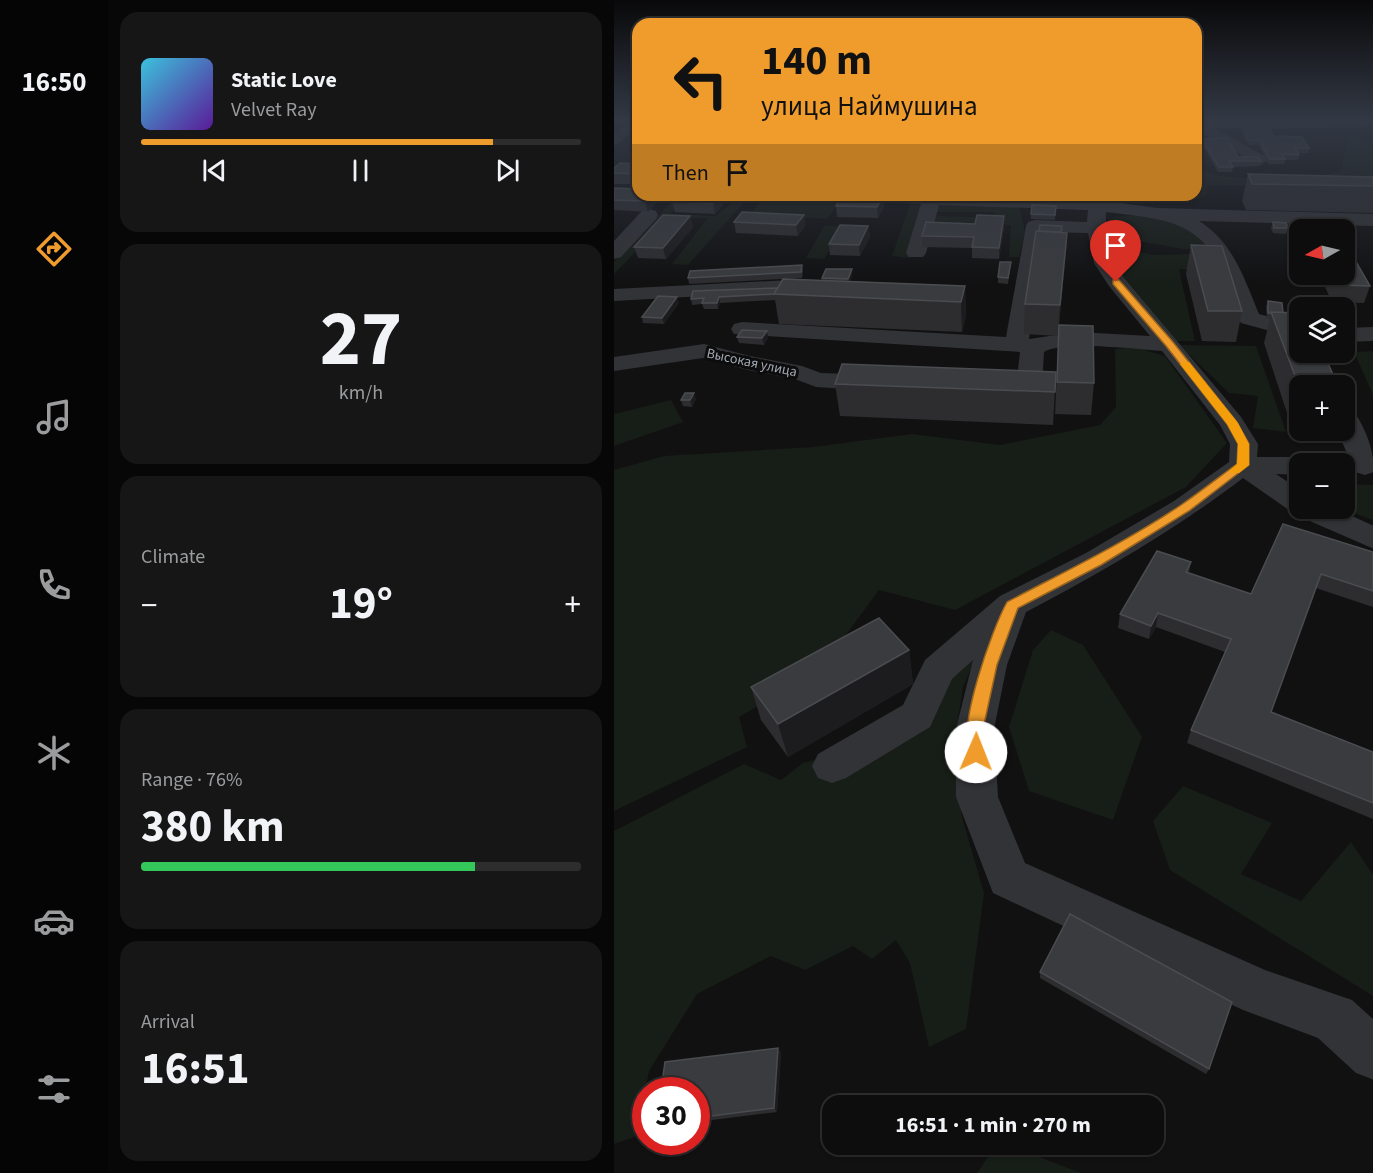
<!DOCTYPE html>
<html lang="en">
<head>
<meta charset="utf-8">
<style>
	body { margin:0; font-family:"Source Sans 3",sans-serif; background:#161617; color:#f1f3f6; height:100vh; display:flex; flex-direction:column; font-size:22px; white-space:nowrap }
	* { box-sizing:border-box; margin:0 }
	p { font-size:20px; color:#9a9c9e }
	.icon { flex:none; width:33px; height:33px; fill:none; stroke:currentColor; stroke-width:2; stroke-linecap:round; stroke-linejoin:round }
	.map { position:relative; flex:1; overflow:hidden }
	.details { display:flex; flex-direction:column; gap:12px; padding:12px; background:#070708; width:506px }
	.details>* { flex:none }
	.guide { position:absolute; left:18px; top:18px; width:570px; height:183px; border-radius:18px; box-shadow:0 2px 4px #0004,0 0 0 2px #2d2d2e; background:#ef9c2c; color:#111; overflow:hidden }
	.needle { width:39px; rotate:262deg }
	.controls { position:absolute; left:675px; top:219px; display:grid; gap:12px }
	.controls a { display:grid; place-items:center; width:66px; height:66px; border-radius:12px; background:#0d0d0e; box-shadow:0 2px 4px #0004,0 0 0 2px #2d2d2e; font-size:30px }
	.speed { position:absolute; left:18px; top:1077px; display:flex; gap:12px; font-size:30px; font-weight:700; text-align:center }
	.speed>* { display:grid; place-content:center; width:78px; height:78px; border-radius:50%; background:#0d0d0e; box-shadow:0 2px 4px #0004,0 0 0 2px #2d2d2e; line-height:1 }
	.speed .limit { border:9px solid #d22; background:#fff; color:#111 }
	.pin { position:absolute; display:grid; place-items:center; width:51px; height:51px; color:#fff; margin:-62px -26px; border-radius:50% 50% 50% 0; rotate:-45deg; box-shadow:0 0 6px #0007 }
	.pin .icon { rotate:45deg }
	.me { position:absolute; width:66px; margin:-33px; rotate:1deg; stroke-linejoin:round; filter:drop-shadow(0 0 4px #0008) }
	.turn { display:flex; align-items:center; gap:21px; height:126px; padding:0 30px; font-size:27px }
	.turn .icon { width:78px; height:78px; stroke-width:2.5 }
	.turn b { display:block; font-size:42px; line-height:51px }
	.then { display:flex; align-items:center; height:57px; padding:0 30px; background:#0003; gap:12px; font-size:22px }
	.big { font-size:45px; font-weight:700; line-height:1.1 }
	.details .tile { flex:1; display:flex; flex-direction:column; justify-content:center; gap:9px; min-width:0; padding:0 21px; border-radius:18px; background:#161617 }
	.details .dial { align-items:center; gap:0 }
	.dial b { font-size:78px; line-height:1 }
	.song { display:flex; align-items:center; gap:18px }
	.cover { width:72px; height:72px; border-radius:9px; background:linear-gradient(135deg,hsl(190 70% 55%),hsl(270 70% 35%)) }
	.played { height:6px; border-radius:3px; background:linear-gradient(90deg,#ef9c2c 80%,#2d2d2e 80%) }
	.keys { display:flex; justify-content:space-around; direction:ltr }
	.heat { display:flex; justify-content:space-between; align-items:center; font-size:33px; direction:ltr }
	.charge { height:9px; border-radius:4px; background:linear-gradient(90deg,#34c759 76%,#2d2d2e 0) }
	.trip { position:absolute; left:208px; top:1095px; width:342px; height:60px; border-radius:18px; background:#0d0d0e; box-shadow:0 2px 4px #0004,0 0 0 2px #2d2d2e; font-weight:700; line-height:60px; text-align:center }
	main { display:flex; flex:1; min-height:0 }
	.menu { display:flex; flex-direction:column; width:108px; justify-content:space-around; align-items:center; background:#050506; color:#9a9c9e }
	.menu .icon { width:42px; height:42px }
	.menu .on { color:#ef9c2c }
	.menu b { font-size:27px; color:#f1f3f6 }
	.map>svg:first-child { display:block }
</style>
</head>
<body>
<main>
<nav class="menu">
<b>16:50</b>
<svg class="icon on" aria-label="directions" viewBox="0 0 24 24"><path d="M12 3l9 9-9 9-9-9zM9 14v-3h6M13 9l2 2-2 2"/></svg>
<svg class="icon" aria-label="music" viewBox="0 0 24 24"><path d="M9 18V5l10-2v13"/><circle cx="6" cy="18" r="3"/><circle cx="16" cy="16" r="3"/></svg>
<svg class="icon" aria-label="phone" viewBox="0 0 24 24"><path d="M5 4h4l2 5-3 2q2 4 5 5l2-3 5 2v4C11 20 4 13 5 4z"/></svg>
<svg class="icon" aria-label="climate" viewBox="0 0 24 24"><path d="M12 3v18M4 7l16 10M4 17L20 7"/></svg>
<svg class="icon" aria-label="car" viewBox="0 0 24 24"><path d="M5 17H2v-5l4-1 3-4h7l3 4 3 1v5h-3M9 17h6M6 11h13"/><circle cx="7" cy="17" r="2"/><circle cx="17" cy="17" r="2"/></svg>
<svg class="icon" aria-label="filters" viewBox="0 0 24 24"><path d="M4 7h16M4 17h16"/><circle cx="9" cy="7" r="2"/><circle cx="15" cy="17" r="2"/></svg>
</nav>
<section class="details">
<div class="tile">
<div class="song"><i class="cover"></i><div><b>Static Love</b><p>Velvet Ray</p></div></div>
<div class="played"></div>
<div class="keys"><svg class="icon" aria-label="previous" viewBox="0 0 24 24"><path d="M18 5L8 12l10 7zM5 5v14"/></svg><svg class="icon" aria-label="pause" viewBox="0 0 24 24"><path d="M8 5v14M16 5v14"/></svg><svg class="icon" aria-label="next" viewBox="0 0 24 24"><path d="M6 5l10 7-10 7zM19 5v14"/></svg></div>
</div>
<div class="tile dial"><b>27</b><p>km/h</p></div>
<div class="tile"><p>Climate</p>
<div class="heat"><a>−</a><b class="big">19°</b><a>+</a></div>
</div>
<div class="tile"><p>Range · 76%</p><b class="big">380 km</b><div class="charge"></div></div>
<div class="tile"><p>Arrival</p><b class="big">16:51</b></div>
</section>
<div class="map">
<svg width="760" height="1173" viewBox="0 0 760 1173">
	<rect width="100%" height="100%" fill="#111112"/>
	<g fill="#171d17">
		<path d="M735,136L759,140V194L670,182L726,172Z"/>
		<path d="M582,164C600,181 630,177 653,178L631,185L593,186L591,196L575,201L558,195H582Z"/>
		<path d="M492,195H554L528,204L492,201Z"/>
		<path d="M62,197H74L56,214L102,216L123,199L132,200L74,265L58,264L94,218L53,219L0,274V262Z"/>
		<path d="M149,198L226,201L213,219L137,214Z"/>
		<path d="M324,204L405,206L411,232L405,257H395L397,225L319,223L321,216L379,218L381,212H321Z"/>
		<path d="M296,205H312L296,258L278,256Z"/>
		<path d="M522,215L575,223L594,249H569L524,241L496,223L495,220L499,217Z"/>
		<path d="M211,225L231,227L210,259L192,258Z"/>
		<path d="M496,244L538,255L575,254L595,269H565L581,341H560C535,312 499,284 496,244Z"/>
		<path d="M565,345L642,346L672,432L639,428L644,396L615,393Z"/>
		<path d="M521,347L551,356L613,443L572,487L341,610L265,590L206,670L125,717L133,747L0,811V470L50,456L199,447L298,434L386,445L486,425L502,407L501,349Z"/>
		<path d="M759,351H760L759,395L740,352Z"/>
		<path d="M57,400L69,422L0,446V414Z"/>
		<path d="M731,484L759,485V520L728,509L730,508Z"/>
		<path d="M374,628L349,687L339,752L348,817L370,893L352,1029L315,1047L296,963L282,940L258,959L239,946L191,970L157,956L83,994L35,1071L23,1136L0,1144V831L130,764L167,780L189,763L237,751L299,730Z"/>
		<path d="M437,630L469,645L528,737L499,820L415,791L395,727L419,650Z"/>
		<path d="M569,786L658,823L627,874L687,901L737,842L759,875V996L556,870L539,821Z"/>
		<path d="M382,1145H394L467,1173H363Z"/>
	</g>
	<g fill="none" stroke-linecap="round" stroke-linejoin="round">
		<g fill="#323337" fill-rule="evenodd">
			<path d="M582,120L663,122L756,120L758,123L751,127C701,127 651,130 601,128L652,157L654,160L646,165L582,130Z"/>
			<path d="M12,125L20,130L5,143L0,145V132Z"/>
			<path d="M196,195H354L475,199V195H493V201L543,208L760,214V226L585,221C619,242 630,278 645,314L686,325V339L627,323C617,308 614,288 607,271C585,217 542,219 492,212C491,236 497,258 510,278L627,417L644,444L643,457H686L696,460L698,464H686V475L662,474L686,490V508H720L760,526V549L682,515L629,478C561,530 488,572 412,612L393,665L380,729L384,797L411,863L651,970L738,1000L760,1020V1080L742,1073L704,1038L629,1010L379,893L342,797V729L359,660L338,679L316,727L232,778L218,783L204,778L198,766L204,754L289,705L311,660L386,596L472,553L560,501L615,462L616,444L606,425L548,351C525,349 446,340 430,352L428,386L424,391L387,395L378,392L374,387L378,382L403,379L406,352L120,334L117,329L120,324L128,322L392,337L412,226L414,222L421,220L473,222L474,210L325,205L312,253L309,257H295L292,253L307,204L205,200L199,199ZM430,232L474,233L480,263L495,286L536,336L463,332L415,339Z"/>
			<path d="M35,209L42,211L44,215L42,219L7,257L0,259V241L28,211Z"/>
			<path d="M176,280L184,281L187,286L184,291L0,301V289Z"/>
			<path d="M760,327V341L730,342V328Z"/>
			<path d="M90,344L136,356L188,366L207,373L266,375L275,378L279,383L275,388L266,391L202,387L181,379L134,370L89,358L0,371V357Z"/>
			<path d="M730,408L739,410C752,429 760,450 760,472L751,475L741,472L723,430H730Z"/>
		</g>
	</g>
	<g fill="#2d2d30">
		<path d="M2,120H24V124H4Z"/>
		<path d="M629,128L660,136L695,148L694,153H684L685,155L684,160H671L670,164H654L645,145H634L628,133Z"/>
		<path d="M588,139L624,157L647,161L646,166L619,167L618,172H604L588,144Z"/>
		<path d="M24,164V184H0V168Z"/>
		<path d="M582,169L584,181L582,197L549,195H582Z"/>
		<path d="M634,174L759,177V213L632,210L628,201Z"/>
		<path d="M0,188L24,195H44L45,200L34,212L0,210Z"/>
		<path d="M64,195H108L110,203L101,214L61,212L58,202Z"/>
		<path d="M416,195H462V196Z"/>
		<path d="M269,196L270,207L264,218L223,217L222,206Z"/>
		<path d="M442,206L441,220L417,219V214Z"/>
		<path d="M190,215L191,226L184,236L122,233L120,222Z"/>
		<path d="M76,216L79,227L52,259L24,258L20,247Z"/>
		<path d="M390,216V227L385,259L358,258V248L308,247V236Z"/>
		<path d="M659,222L674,228L672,234L659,233L657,228Z"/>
		<path d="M254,226L256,237L246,256L216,255L215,244Z"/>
		<path d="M447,232L452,236L453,242L444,336L410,334L411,304Z"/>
		<path d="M577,245L628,311L622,342L588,341L572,274Z"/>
		<path d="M188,265L189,271L188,278L172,279L208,280V278L238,269V275L236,281L351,286L352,316L348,332L165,324L161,300L106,303L104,309H90L88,304L78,305L77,299L163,288L168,279L75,284L74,278Z"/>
		<path d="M396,268L394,284L384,283V277Z"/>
		<path d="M705,274H730L756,286L750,303L718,302Z"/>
		<path d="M654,301L669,313L686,386V430H719V432L679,431L650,343L656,319H653L652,307Z"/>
		<path d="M65,303L50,324L29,323L28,317Z"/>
		<path d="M445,325L480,383L477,415L441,414Z"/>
		<path d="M123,337L154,338L150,345L125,343Z"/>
		<path d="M442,372L439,425L226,416L221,384Z"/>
		<path d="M82,399L78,407L69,406L67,400Z"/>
		<path d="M759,552V607L702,588L657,712L759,752V819L573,743L577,730L611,652L542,627L535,639L504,628L506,614L577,562L575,573L637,594Z"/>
		<path d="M295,650L299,684L174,757L147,720L137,687Z"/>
		<path d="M426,972L595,1069L592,1074L426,978Z"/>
		<path d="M164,1048L167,1053L163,1112L82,1122V1090Z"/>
	</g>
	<g fill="#1c1c1e">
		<path d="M37,195H44L45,200L34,212L31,201Z"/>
		<path d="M105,195H108L110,203L101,214L99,203Z"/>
		<path d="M269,196L270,207L264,218L263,207Z"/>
		<path d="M190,215L191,226L184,236L182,225Z"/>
		<path d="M76,216L79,227L52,259L49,248Z"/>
		<path d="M390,216V227L385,259V248Z"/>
		<path d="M254,226L256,237L246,256L245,245Z"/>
		<path d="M453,233L451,261L444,336L446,305Z"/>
		<path d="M238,269V275L235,285L234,279Z"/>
		<path d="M351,286L352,316L348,332L347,302Z"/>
		<path d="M63,297L65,303L50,324L48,318Z"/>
		<path d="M105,297L106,303L104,309L103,303Z"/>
		<path d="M153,331L154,338L150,345L148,338Z"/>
		<path d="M80,393L82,399L78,407L76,400Z"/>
		<path d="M544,613L542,627L535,639L537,626Z"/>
		<path d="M295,650L299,684L174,757L164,724Z"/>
		<path d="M164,1048L167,1053L163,1112L160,1108Z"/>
	</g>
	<g fill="#393b3e" stroke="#4a4c50" stroke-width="1.5">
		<path d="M629,128L656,129L660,136L688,137L695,148H681L685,155L668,154L671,159H655L646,140H635Z"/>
		<path d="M613,138L624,157H644L647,161H615L619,167H605L588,139Z"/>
		<path d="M6,163L24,164V174L0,173V168Z"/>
		<path d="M582,169H583L584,181H582Z"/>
		<path d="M634,174L759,177V186L638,184Z"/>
		<path d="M0,188L24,189V195H37L31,201L0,200Z"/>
		<path d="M64,195H105L99,203L58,202Z"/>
		<path d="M228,195H233L269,196L263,207L222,206Z"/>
		<path d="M418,205L442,206L441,215L417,214Z"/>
		<path d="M128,212L190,215L182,225L120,222Z"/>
		<path d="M49,215L76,216L49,248L20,247Z"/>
		<path d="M363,215L390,216L385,248L358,247L360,237L308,236L312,222L361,224Z"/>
		<path d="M707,221H720L722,227L709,226Z"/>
		<path d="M659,222L672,223L674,228H660Z"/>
		<path d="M226,225L254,226L245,245L215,244Z"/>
		<path d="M426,225L448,226L447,232L425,231Z"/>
		<path d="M694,227H723L724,230H695Z"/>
		<path d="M422,231L453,233L446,305L411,304Z"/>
		<path d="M730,241L756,286L724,285L718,274H730Z"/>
		<path d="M577,245L608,246L628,311H594Z"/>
		<path d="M386,262H397L394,278L384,277Z"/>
		<path d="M188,265L187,272L74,278L76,271Z"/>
		<path d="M212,269H238L234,279L208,278Z"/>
		<path d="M169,279L351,286L347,302L160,294Z"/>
		<path d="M163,288L160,294L105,297L103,303H88L90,298L77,299L79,291Z"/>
		<path d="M44,296L63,297L48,318L28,317Z"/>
		<path d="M654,301L668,303L669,313H654Z"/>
		<path d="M657,312L686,313V352H709L724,386H686V389Z"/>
		<path d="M445,325L479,326L480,383L443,382Z"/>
		<path d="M128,330L153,331L148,338L123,337Z"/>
		<path d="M228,364L442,372L441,392L221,384Z"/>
		<path d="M71,393H80L76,400H67Z"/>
		<path d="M669,524L759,552V591L707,574L657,712L759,752V803L577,730L617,639L544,613L537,626L506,614L543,551L577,562L572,572L637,594Z"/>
		<path d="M265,618L295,650L164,724L137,687Z"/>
		<path d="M456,914L618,1002L595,1069L426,972Z"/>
		<path d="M164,1048L160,1108L82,1118V1090H47L51,1062Z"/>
	</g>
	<linearGradient id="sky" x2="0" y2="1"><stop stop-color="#09090a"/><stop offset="0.42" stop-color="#323844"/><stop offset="1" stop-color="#323844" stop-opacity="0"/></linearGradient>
	<rect width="760" height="284" fill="url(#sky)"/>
	<path fill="#ef9c2c" stroke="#9b651d" stroke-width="1.5" d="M499,280H505L559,342L622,421L635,444V465L575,511L487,565L404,608L383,665L369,729L370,752L367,756L362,758L356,756C342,729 378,629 393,602C452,571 512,542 567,505C586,492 605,477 623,464L624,444L613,424L552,346L499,284Z"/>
	<path fill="#f59e0b" d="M568,362H575L624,423L635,444V465L625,473H617L615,471L623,464L624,444L613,424L566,364Z"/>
	<g text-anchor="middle" stroke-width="6" stroke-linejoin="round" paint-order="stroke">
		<g font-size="14" fill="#a2a9b3" stroke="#0c0c0d">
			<text transform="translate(138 362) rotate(12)" y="5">Высокая улица</text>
		</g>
	</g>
</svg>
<div class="controls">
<a><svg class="needle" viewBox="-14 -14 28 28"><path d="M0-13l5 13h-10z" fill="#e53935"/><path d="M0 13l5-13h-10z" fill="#9a9c9e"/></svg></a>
<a><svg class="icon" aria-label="layers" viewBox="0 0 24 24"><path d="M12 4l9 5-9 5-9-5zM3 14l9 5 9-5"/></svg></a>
<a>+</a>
<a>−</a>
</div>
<div class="speed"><div class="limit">30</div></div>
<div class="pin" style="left:502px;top:282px;background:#d93025"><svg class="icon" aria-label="arrive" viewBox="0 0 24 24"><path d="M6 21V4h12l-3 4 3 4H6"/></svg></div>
<svg class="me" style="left:362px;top:752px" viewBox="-20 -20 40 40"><circle r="19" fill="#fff"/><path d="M0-13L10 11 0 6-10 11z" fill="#ef9c2c"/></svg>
<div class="trip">16:51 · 1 min · 270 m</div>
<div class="guide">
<div class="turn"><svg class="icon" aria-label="left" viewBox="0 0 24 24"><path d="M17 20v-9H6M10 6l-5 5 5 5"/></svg><div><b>140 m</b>улица Наймушина</div></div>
<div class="then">Then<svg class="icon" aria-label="arrive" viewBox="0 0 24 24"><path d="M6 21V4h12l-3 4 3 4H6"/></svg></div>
</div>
</div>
</main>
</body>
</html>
